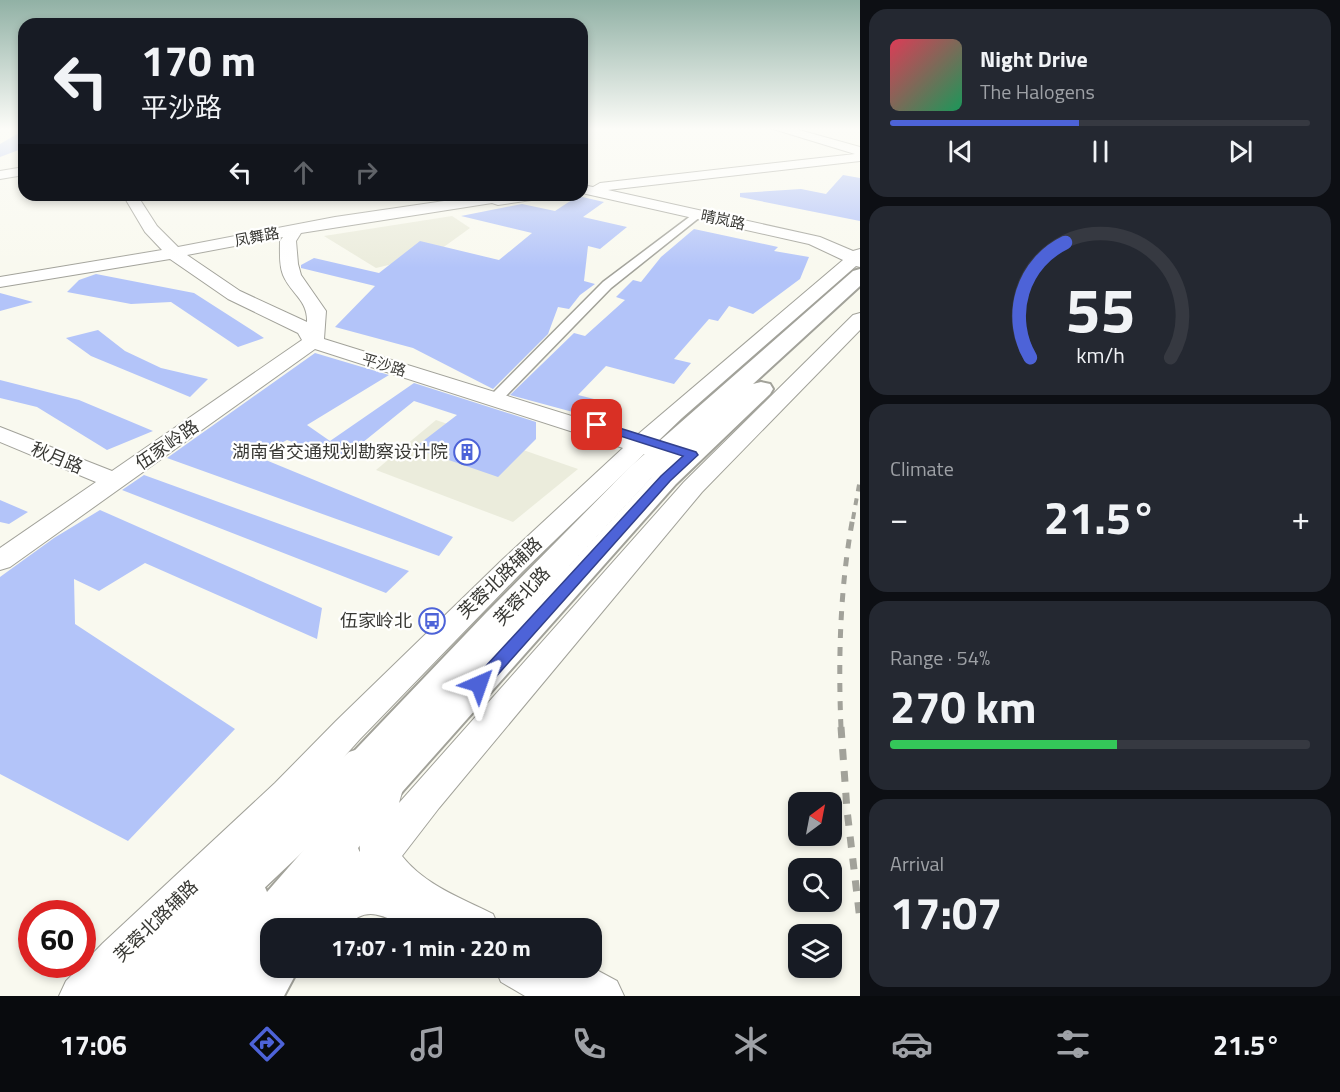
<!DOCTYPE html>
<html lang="en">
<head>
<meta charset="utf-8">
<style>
	body { margin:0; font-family:"Titillium Web","Noto Sans SC",sans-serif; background:#242831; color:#f1f3f6; height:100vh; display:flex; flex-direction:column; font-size:22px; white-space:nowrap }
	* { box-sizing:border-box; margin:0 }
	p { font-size:20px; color:#9ea1a6 }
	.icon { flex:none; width:33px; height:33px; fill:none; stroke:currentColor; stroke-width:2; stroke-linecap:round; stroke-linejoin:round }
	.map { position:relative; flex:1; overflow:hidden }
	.panel { display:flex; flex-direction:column; gap:9px; padding:9px; background:#0d0f14; width:480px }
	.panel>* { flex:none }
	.top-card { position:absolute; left:18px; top:18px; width:570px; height:183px; border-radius:18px; box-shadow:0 3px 9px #0003; background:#171b24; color:#f1f3f6; overflow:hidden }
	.needle { width:39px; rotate:32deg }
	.controls { position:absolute; left:788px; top:792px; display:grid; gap:12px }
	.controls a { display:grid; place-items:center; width:54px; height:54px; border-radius:12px; background:#171b24; box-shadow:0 3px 9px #0003; font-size:30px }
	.speed { position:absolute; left:18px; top:900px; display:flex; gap:12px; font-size:30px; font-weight:700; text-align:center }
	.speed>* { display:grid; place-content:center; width:78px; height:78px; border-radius:50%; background:#171b24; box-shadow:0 3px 9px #0003; line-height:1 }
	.speed .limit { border:9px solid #d22; background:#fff; color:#111 }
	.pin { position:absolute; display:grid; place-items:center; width:51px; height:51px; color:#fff; margin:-26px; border-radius:12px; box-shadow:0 3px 9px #0006 }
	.me { position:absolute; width:66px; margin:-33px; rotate:43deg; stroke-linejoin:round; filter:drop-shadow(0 0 4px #0008) }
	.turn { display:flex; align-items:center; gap:21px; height:126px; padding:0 24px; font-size:27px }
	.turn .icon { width:78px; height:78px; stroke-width:2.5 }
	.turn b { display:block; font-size:42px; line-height:51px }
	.lanes { display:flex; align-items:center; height:57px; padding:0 24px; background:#0003; justify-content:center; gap:30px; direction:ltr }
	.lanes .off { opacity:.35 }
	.big { font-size:45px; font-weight:700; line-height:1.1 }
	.panel .tile { flex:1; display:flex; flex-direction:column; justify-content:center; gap:9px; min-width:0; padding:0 21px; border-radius:18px; background:#242831 }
	.panel .dial { align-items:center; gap:0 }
	.dial svg { height:156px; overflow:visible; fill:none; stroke:#363941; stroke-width:7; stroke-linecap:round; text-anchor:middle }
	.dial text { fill:#f1f3f6; stroke:none }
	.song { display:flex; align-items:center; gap:18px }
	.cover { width:72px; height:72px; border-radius:9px; background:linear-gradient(135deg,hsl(350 70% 55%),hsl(150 70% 35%)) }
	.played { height:6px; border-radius:3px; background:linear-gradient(90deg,#4d63d8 45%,#363941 45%) }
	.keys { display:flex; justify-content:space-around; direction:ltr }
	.heat { display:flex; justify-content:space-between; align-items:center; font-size:33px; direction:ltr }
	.charge { height:9px; border-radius:4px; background:linear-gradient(90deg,#34c759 54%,#363941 0) }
	.trip { position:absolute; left:260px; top:918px; width:342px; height:60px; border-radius:18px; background:#171b24; box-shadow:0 3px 9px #0003; font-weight:700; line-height:60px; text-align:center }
	.dock { display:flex; height:96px; justify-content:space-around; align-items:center; background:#090b0e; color:#9ea1a6 }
	.dock .icon { width:42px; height:42px }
	.dock .on { color:#4d63d8 }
	.dock b { font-size:27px; color:#f1f3f6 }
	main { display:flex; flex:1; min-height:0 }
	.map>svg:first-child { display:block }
</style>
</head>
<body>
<main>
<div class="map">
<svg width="860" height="996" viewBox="0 0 860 996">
	<rect width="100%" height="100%" fill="#f9f9ef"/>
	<g fill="#ebecdc">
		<path d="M452,216L470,228L434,254L376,268L324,236Z"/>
		<path d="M436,420L578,469L513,522L376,470Z"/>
	</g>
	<g fill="#b3c4f9">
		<path d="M24,130V148L0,157V144Z"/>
		<path d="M843,175L860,178V221L740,197V193L801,189L826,194Z"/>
		<path d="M578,196L604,202L583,217L627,227L600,249L588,246L584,281L595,284L580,295L569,309L558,307L548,334L493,389L413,348L335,327L375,286L301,268V265L314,258L379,273L420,241L499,260L532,233L461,216L522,204L555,211Z"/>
		<path d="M694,229L778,247L774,251L809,257L800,279L753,314L729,306L718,321L709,319L674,359L691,363L674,384L606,366L578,395L614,404L595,418L510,395L574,333L585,336L625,300L616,297L633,280L641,282L661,257Z"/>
		<path d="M96,274L194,293L264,338L238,347L171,302L131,304L67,292L79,280Z"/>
		<path d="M0,293L33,302L0,311Z"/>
		<path d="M98,330L125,351L161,368L208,379L190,397L91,356L66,338Z"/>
		<path d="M315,353L389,375L307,425L330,441L414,383L536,422V439L498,477L414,448L457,415L414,401L341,460L287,440L256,456L453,537L439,556L167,458Z"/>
		<path d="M0,380L79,400L153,431L107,450L37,407L0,398Z"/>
		<path d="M144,475L409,571L386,593L122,490Z"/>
		<path d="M0,500L28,512L9,524L0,522Z"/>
		<path d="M100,510L322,608L317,639L145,563L99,591L74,579L75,624L235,729L128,841L0,774V577L54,538Z"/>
	</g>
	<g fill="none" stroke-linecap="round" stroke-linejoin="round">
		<g stroke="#a2a29a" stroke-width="3">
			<path id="street" d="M696,212L701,215L700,217L611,288L500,402H490L487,399L490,396L603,282Z"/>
		</g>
		<g stroke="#a2a29a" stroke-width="2">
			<g id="secondary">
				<path d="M770,128H792L860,147V161L608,190L820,237L853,251L860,249V267L856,266L682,418L656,443L664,449L660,454L652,456L644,454L522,572L360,739L301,805L110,996H59L66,981L103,943L275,783L336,721L502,560L623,448L315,349L10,567L0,570V548L96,482L0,442V427L112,471L302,340L298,333L228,299L170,259L0,287V277L162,250L145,232L123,195H137L157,226L178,247L335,217L485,195H545L538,199L498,205L492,203L301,233L296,241L298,264L301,275L326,311L324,339L636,436L843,260L809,244L582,193V185L593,187L600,183L855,154ZM283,237L280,241C280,252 279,265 283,275C291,294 308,300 307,322L240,291L187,255Z"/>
				<path d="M24,167V175L0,179V171Z"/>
				<path d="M860,313V330L702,492L439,808L402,856C425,885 461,898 493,914L499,928H440L434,925C404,943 376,890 346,928H302L308,914L360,851L358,821L371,781L384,777L397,781L402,792L399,803L684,482L853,315Z"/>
				<path d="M591,967L617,981L624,996H525L501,982L495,968Z"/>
			</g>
		</g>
		<g stroke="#a2a29a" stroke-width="4">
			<path id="primary" d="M860,269V286L753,384L761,382L770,384L773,389L770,394L676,484L403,791L358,848L362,858L323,928H270V968H299L284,996H138L145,979L232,885L248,879L264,885L267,892L350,797L337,793L331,781L337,769L486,613L631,466L853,271ZM652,477L516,623L651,478Z"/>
		</g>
		<g stroke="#a2a29a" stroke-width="3">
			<g id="highway">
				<path d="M365,747L381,752L388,765L381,778L208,941L156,996H90L98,976L170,907L349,752Z"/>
				<path d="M242,928L261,936L269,954L261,972L246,996H185L193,976L223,936Z"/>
			</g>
		</g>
		<use href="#street" fill="#fff" fill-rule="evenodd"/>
		<use href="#secondary" fill="#fff" fill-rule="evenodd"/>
		<use href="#primary" fill="#fff" fill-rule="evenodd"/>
		<use href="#highway" fill="#fff" fill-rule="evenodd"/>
		<path stroke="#a2a29a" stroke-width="4" stroke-dasharray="7 7" stroke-linecap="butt" d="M853,519L860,479"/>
		<path stroke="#a2a29a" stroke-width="5" stroke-dasharray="9 9" stroke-linecap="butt" d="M841,728C838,658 840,586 853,517"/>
		<path stroke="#a2a29a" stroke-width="7" stroke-dasharray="11 11" stroke-linecap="butt" d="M841,727L847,810L860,920"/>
	</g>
	<linearGradient id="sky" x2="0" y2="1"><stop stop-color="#91b1a5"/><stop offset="0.48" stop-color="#fcfcf8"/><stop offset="1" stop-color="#fcfcf8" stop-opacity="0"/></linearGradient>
	<rect width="860" height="268" fill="url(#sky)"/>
	<path fill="#4d63d8" stroke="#32408c" stroke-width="1.5" d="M597,421L696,452L698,455L670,481L485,689L479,691L473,689L470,684L473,680L661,476L683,456L592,427V422Z"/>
	<defs>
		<g id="building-ring" transform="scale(1.35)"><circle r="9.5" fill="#fffffe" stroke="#4d63d8" stroke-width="1.5"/><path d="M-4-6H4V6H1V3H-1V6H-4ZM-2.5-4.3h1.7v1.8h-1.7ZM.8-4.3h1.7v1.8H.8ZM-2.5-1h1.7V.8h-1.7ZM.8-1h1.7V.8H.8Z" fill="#4d63d8"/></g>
		<g id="bus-ring" transform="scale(1.35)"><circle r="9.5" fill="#fffffe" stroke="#4d63d8" stroke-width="1.5"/><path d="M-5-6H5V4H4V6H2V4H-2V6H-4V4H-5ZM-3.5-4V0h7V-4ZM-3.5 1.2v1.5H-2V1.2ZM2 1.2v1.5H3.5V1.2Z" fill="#4d63d8"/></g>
	</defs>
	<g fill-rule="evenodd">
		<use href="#building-ring" x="467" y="452"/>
		<use href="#bus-ring" x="432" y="621"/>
	</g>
	<g text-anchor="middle" stroke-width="4.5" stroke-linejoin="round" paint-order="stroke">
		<g font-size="15" fill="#393935" stroke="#fffffe">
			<text transform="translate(723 220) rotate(12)" y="5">晴岚路</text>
			<text transform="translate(257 237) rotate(-11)" y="5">凤舞路</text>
			<text transform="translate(384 365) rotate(17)" y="5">平沙路</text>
		</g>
		<g font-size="18" fill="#393935" stroke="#fffffe">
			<text transform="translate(167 445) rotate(-35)" y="6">伍家岭路</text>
			<text transform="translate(57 458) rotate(22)" y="6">秋月路</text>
			<text transform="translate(500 578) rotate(-44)" y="6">芙蓉北路辅路</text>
			<text transform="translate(522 596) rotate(-47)" y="6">芙蓉北路</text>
			<text transform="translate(156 921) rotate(-44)" y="6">芙蓉北路辅路</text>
		</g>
		<g font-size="18" fill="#393935" stroke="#fffffe" text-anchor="end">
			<text x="448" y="458">湖南省交通规划勘察设计院</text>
			<text x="412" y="627">伍家岭北</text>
		</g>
	</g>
</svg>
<div class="controls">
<a><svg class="needle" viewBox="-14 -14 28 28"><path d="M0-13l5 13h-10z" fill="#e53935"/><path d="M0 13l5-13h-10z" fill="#9ea1a6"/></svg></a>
<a><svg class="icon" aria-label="search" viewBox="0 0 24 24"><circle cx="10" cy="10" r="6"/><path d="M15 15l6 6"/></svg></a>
<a><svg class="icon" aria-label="layers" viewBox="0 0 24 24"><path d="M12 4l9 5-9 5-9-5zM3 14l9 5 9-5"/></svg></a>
</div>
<div class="speed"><div class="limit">60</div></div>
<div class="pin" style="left:597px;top:425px;background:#d93025"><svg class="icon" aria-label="arrive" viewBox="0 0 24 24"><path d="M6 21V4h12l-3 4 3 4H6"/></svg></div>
<svg class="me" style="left:479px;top:684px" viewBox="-20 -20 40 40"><path d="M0-17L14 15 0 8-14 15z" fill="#4d63d8" stroke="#fff" stroke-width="4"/></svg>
<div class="trip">17:07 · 1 min · 220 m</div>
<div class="top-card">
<div class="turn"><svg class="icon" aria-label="left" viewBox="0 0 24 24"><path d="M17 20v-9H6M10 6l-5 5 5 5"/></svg><div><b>170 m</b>平沙路</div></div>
<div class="lanes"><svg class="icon" aria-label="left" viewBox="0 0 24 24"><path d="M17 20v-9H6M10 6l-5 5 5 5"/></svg><svg class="icon off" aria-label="ahead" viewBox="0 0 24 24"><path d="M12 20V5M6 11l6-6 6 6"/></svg><svg class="icon off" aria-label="right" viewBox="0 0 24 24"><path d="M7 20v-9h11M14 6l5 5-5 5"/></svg></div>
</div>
</div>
<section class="panel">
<div class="tile">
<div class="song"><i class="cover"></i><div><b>Night Drive</b><p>The Halogens</p></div></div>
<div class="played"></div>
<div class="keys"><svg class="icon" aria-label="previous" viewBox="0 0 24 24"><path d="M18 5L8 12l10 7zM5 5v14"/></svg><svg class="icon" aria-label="pause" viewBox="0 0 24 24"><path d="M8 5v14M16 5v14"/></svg><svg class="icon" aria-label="next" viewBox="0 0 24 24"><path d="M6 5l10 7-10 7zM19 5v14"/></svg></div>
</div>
<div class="tile dial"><svg viewBox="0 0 100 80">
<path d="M14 69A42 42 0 1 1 86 69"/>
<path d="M14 69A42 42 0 0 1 32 10" stroke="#4d63d8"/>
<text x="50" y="56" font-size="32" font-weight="700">55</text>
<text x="50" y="72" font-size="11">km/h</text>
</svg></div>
<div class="tile"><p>Climate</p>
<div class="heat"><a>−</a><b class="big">21.5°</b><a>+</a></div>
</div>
<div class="tile"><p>Range · 54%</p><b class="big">270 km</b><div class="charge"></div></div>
<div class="tile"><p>Arrival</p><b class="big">17:07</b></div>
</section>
</main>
<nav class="dock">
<b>17:06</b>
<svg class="icon on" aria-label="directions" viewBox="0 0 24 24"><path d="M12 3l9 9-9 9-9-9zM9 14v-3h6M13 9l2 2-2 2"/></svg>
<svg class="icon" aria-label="music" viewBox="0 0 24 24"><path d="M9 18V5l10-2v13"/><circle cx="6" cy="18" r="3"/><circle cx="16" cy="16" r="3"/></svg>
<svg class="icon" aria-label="phone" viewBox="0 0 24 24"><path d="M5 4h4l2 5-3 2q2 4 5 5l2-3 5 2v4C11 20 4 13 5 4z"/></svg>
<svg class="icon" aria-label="climate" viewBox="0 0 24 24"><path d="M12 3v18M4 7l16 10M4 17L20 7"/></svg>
<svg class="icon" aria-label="car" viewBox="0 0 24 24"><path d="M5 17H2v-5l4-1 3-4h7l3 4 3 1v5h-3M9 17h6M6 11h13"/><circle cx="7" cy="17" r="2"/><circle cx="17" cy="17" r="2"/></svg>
<svg class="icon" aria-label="filters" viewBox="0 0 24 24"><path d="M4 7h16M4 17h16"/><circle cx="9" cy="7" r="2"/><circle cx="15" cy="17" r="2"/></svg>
<b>21.5°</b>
</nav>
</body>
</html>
